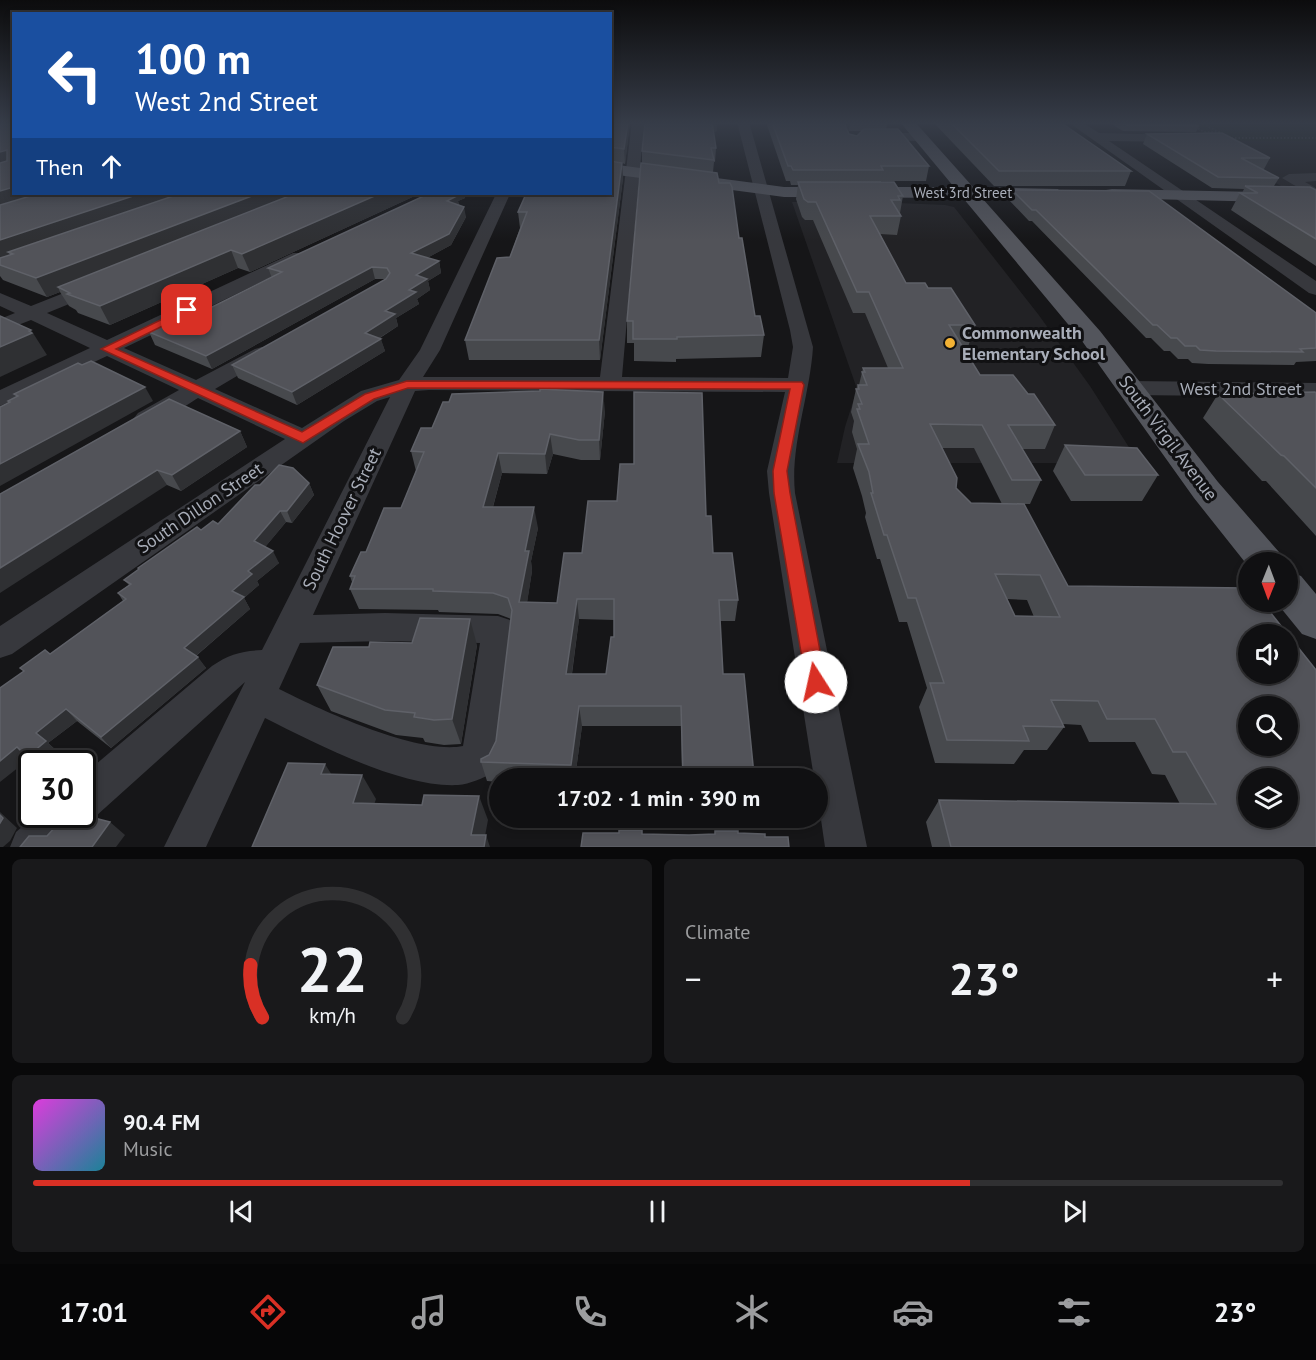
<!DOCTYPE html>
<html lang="en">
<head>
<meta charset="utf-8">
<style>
	body { margin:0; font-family:"PT Sans",sans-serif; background:#19191b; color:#f1f3f6; height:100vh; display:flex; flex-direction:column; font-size:22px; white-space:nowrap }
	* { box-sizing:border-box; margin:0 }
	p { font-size:20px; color:#9c9d9f }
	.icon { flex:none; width:33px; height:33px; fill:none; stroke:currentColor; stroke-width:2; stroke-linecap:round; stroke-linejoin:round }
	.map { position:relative; height:847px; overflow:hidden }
	.side { display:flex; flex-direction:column; gap:12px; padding:12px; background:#09090a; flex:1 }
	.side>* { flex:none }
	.top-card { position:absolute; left:12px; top:12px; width:600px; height:183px; border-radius:0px; box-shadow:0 3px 9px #0003,0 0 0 2px #303032; background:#1a4fa0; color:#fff; overflow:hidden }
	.needle { width:39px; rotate:181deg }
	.fabs { position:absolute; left:1238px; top:552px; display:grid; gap:12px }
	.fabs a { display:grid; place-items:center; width:60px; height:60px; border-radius:50%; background:#101012; box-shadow:0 3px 9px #0003,0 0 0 2px #303032; font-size:30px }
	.speed { position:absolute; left:18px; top:750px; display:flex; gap:12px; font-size:30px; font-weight:700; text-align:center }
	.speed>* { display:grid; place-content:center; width:78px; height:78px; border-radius:50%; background:#101012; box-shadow:0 3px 9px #0003,0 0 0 2px #303032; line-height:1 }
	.speed .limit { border:3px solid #111; border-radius:9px; background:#fff; color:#111 }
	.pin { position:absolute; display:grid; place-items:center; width:51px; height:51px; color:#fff; margin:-26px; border-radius:12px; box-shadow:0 3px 9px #0006 }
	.me { position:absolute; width:66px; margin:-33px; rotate:350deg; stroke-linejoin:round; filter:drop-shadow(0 0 4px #0008) }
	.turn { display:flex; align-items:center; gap:21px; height:126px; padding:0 24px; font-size:27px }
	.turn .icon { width:78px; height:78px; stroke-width:2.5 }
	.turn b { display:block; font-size:42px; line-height:51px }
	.then { display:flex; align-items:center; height:57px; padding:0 24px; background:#0003; gap:12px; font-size:22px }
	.big { font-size:45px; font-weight:700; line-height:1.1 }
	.side .tile { flex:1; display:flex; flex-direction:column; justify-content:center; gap:9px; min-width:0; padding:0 21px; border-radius:9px; background:#19191b }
	.side .dial { align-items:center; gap:0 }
	.dial svg { height:156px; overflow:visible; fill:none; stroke:#303032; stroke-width:7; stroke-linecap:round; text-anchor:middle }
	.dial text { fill:#f1f3f6; stroke:none }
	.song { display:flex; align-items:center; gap:18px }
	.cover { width:72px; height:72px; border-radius:9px; background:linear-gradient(135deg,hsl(300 70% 55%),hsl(190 70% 35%)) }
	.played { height:6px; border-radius:3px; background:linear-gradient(90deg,#d93025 75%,#303032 75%) }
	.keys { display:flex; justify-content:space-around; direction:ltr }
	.heat { display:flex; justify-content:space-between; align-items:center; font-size:33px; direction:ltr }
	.side .tiles { flex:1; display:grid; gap:12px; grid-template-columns:1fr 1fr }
	.tile:last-child { grid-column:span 2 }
	.trip { position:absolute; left:489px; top:768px; width:339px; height:60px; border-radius:30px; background:#101012; box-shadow:0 3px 9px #0003,0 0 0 2px #303032; font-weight:700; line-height:60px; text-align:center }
	.tab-bar { display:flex; height:96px; justify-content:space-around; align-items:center; background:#060607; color:#9c9d9f }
	.tab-bar .icon { width:42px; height:42px }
	.tab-bar .current { color:#d93025 }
	.tab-bar b { font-size:27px; color:#f1f3f6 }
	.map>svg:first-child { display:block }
</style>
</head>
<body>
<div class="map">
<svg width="1316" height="847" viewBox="0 0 1316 847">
	<rect width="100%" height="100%" fill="#161618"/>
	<g fill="#222225">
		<path d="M1199,141H1316V187L1281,186Z"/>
		<path d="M792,202H874L945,205L954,207L1038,314L1090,386L1139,463H837L845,427L857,389Z"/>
	</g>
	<path fill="#1e261f" d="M1183,122H1316V141H1219Z"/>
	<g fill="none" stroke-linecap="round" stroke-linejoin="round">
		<g stroke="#3d3f44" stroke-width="2" stroke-dasharray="1.5 2" stroke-linecap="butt">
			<path d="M1195,127L1205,132H1219L1199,122"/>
			<path d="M1228,138H1316"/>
		</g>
		<g fill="#37383d" fill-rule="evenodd">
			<path d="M632,122H644L622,377L788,378L793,347L790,330L737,122H749L813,347C810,396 790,445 795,493L867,847H825L818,799V778H814L769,493L767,471L785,392L429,390L415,391L313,615L385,613L498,616L510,620L514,630L499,760L493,773C483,778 470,784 458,785C401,788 317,744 265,718L206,847H164L245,682L96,816L85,820L82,828L62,847H10L16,832L37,814H82V776L212,666C229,654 242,651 262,650L390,397L377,401L344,421L12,654L0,658V626L285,439L198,398C181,408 158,428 138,423L134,418L138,413L179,390L107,356L0,406V390L90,348L31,320L0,332V319L15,313L0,306V293L31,306L89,283H101L104,287L101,291L47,313L107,340L293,253H305L308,257L305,261L124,348L196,380L255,349L262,347L269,349L273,353L269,357L215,389L302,428L361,391L399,380L420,350L496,194H510L440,350L423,377H600ZM385,641L480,643L463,746C417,755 321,710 279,689L300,643Z"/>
			<path d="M1068,122H1082L1099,133L1181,135V141L1177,142L1109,141L1316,281V295L1309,293Z"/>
			<path d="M872,133H921L927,137L921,141L868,140L866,137Z"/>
			<path d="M1316,173V181L1305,182L1316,188V198L1282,178L1289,174Z"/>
			<path d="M1130,381L1316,383V397L1130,395L1122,393L1119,388L1122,383Z"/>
		</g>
		<g fill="#53555c" fill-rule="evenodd">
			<path d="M900,122H915L973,187L1058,189L1061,193L1058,197L1052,198H982L1100,331L1218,482L1279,552L1284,562H1248V566L1194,498L1082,341L963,198L784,197L610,174V164L784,187H954Z"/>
			<path d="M1112,189L1316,193V203L1106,198L1103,194L1106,190Z"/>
			<path d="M1287,571L1301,576L1316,594V639L1302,634L1276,602H1287Z"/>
		</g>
	</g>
	<g fill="#47494d" fill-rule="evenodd">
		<path d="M0,122L14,194H419L250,272L238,268L110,325L78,313L76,310L69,306L60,292L47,297L3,280L0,276Z"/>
		<path d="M610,122H630L625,164L622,163L623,178L600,360H469L465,340L510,257L520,228L518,212L610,194Z"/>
		<path d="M645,122H717V131L713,132L716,148L715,162H714L713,172L719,183L739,238L755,316L764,335L761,357L676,359V362L634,361V343H627V321L642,163V151Z"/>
		<path d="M766,122H888L886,129L929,166L926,181H881V182L903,196L900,213L901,216L897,235L880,234L906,283L928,288L975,325L968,347H963L980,375L1028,394L1055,425L1045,449H1022L1041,480L1030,504H1010L1068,586L1316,847H932L926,822L939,800L1180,804L1165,775L1152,774L1135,742H1089L1081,725L1063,724L1064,727L1047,750H1024L1014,764L935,763L919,707L927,688L907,622H899L880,559H877L865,517L866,513L862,496L853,468L857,449L852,432L854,421L851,412L856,389L858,385H859L863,368H888L865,313H853L813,220H805L802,217L796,199L798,185H791L790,181H786ZM849,131H862L857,136L849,134ZM942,448H974L1002,504L971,503L956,488ZM1007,599L1027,600L1034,617L1015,616Z"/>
		<path d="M933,122H1060L1131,171L1125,186H994Z"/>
		<path d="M1108,122H1191L1199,126L1196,132L1123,131Z"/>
		<path d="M1147,134L1270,158L1264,169H1261L1279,178L1274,186L1316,190V266L1231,210L1240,193H1242L1244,189L1212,188L1143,144Z"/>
		<path d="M1012,190L1316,313V361L1296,362L1294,365L1208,364L1192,363L1188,359H1178L1170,351H1164L1151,338H1146L1032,221H1029L1009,200Z"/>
		<path d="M428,194H464L465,198L458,201L459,205L466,217L451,245L427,258L439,261L441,273L428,281L430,290L417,299L419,304L396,318L398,326L380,338L385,351L297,405L238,378L232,365L386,279H375L212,369L155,345L149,332L182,321L206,310L272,278L268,268Z"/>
		<path d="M1316,393V536L1266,481H1262L1203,418L1218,394Z"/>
		<path d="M605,411L600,460H581L553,454L547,474L502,473L493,507L538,528L531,561L532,571L527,602L557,603L582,553L706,516L713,553L738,600L735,621H720L723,674L754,775L753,778H682L681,726H582L575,778H500V782L487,781L481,762L489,755L496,741L511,619L498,614L439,612L438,610L359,609L350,589L352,582L350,576L366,552L401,508L416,471L411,451L432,428ZM579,619L614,620V637L606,674H572Z"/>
		<path d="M240,431L247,447L181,491L167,485L0,494Z"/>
		<path d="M1065,445L1158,475L1142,501H1071L1053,471Z"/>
		<path d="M309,483L314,495L292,523L286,522L265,547L279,563L257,581L259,585L244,598L250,609L196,656L206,668L111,748L77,721L48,743L58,752L29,759L50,654L123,601L118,593L129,585L124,580L201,530L218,524L260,485Z"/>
		<path d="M477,645L461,744L444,745L425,742L423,738L396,735L331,711L317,685Z"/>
	</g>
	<g fill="#2f3033">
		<path d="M628,122H630L625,164L624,149Z"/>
		<path d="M711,122H717V131L711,133Z"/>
		<path d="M845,122H850L849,131L842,136L844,123Z"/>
		<path d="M7,150L14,162L0,169V152Z"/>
		<path d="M622,163L623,178L600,360L599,340Z"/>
		<path d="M14,187V194H55L0,210V191Z"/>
		<path d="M139,194H193L13,254L8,252L12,258L0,262V240Z"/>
		<path d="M257,194H303L58,287L60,292L47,297L36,278Z"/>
		<path d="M379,194H419L250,272L242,254Z"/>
		<path d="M452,194H464L465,198L458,201L459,206L447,201Z"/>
		<path d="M464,207L466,217L451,245L414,265L411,253Z"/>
		<path d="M231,250L238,268L110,325L100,306Z"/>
		<path d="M439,261L441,273L428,281L430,290L417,299L419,304L396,318L398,326L368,345L365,333L385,311L409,290L416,275Z"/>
		<path d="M372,267L375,279L212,369L206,356Z"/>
		<path d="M31,330L47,355L0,377V347Z"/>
		<path d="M381,339L385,351L297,405L292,392Z"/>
		<path d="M145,387L153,401L0,486V464Z"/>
		<path d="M603,392L605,411L600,460L599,440Z"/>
		<path d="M240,431L247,447L181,491L172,475Z"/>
		<path d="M550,434L553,454L547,474L545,454Z"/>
		<path d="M498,453L502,473L487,528L483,507Z"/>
		<path d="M157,470L167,485L0,593V568Z"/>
		<path d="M309,483L314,495L292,523L287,511Z"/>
		<path d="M534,507L538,528L531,561L532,571L524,623L519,602L525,551Z"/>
		<path d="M280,511L286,522L261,552L254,541Z"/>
		<path d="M273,551L279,563L257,581L259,585L244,598L250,609L192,659L184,648L248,571Z"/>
		<path d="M577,599L579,619L569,694L566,674Z"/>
		<path d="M470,619L477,645L461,744L452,719Z"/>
		<path d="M198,657L206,668L111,748L101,737Z"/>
		<path d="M579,706L582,726L575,778H573L571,765Z"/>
		<path d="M66,709L77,721L48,743L58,752L45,764H35L29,759L0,782V761Z"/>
		<path d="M325,764L340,788L321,774Z"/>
		<path d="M362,775L376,799L367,826L353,803Z"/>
		<path d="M479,796L488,820L483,847L471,835Z"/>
		<path d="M0,812L17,828L10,841L3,847H0Z"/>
		<path d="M110,822L125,835L116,847H92Z"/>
		<path d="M486,835L490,847H484Z"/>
	</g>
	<g fill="#525359" stroke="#5f6168" stroke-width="1.5" fill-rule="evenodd">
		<path d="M8,122H14V187L0,191V163L7,161V150L0,152V124Z"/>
		<path d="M610,122H628L624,149L610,147Z"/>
		<path d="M645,122H712L716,148H711L714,160L642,151Z"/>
		<path d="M772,122H845L844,123L849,134L857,136L864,129H898L929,166H881L883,170H793L791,166H788Z"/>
		<path d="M950,122H1060L1131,171H999Z"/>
		<path d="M1120,122H1191L1199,126L1126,125Z"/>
		<path d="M1222,133L1270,158H1241L1279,178L1218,177L1147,134Z"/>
		<path d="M610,161L622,163L599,340H465L497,258L510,257L527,212H518L526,194H610Z"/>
		<path d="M641,163L717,173L719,183H730L732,187L739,238H742L755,316H760L764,335L677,337V339H633V321H627Z"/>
		<path d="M798,182H894L903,196H898L900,200H891L901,216H870L906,283H925L928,288H951L975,325H949L980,375H1013L1028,394H1034L1055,425H1008L1041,480H1012L982,425L930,424L957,478L956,488L971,503L1024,504L1068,586L1248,588V602H1262L1316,670V847H951L939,800L1216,804L1186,752H1173L1155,719H1107L1098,701L1051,700L1064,727L1023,726L1029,741L947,740L930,683H944L916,598H908L887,535H884L871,493H873L869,472L858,444H869L857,409H860L858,404H862L856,389H859L858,385H867L862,372H865L863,368H903L869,292H857L816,202H808L804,199ZM995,574L1040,575L1060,617L1015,616ZM1248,634H1287V674H1248ZM1248,706H1287V746H1248ZM1248,778H1287V818H1248Z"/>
		<path d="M1245,186L1310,187L1316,190V239L1240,193H1258Z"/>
		<path d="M1012,190L1149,191L1316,313V348L1300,349L1303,352L1216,351L1200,350L1196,346H1185L1177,338H1171L1157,325H1153L1036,210H1032Z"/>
		<path d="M37,194H139L0,240V205Z"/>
		<path d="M179,194H257L36,278L0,265V258L13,254L8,252Z"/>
		<path d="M294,194H379L242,254L231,250L100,306L67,294L70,293L58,287Z"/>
		<path d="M428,194H452H451L457,196L447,201L464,207L449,234L411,253L439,261L416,275L427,279L409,290L416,292L385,311L395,314L365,333L381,339L292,392L232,365L386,279L390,273L387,268L372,267L206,356L149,332L177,319L182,321L206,310L282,272L268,268Z"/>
		<path d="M0,316L31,330L29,331L32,333L0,347Z"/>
		<path d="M91,361L145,387L0,464V407L10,402L8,401L18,396L14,394L78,363L82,365Z"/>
		<path d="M540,389L603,392L599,440H579L550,434L545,454L498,453L483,507H534L525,551H529L519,602L557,603L564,553H582L588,501H617L620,464H634V392L702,393L706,516H711L713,553H732L738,600H719L723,674H744L754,775H683L681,706H579L571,765L481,762V759L489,755L496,741L512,610L508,598L493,593L433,591V589H350L355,576H350L361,552H366L384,508H401L424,452L411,451L421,428H432L443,402H449L452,394L540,391ZM577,599H614V637H611L606,674H566Z"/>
		<path d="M1315,392L1316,393V488L1284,456L1281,455L1218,394Z"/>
		<path d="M169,399L240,431L172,475L157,470L0,568V494Z"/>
		<path d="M1065,445L1137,448L1158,475H1085Z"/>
		<path d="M279,465L293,468L309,483L287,511H280L254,541L273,551L248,571L252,574L232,591L244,597L184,648L198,657L101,737L66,709L36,733L46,741L27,757L17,747L0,761V688L24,671L20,668L45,650L50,654L126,599L118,593L131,584L124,580L139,569L138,568L197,527L201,530L213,521L218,524L255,485H260Z"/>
		<path d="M420,618L470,619L452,719L434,720L414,717L415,713L385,710L317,685L333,647H369L370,642L412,643Z"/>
		<path d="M288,763L325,764L321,774L362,775L353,803L422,805L424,795L479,796L471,835H486L484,847H252Z"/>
		<path d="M67,814H79L110,822L92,847H20L29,836H47Z"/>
		<path d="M0,815L3,818L0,823Z"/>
		<path d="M619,830H642V834L689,835L715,834V831H738V833L765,834V837H788L789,847H581L583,833H619Z"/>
	</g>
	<linearGradient id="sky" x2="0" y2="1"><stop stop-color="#0c0c0d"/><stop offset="0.51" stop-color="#363c48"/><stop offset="1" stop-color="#363c48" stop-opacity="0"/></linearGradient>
	<rect width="1316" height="241" fill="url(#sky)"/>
	<path fill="#d93025" stroke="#8d1f18" stroke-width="1.5" d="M187,307L191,308V312L116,349L302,432L365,394L407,381L802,382L804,385L787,471L790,493L826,682L823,688L816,691L809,688L806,682L774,493L773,471L790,389L408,388L374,399L303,443L101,349Z"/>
	<circle fill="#f2b134" stroke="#111113" stroke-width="2" cx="950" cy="343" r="6"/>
	<g text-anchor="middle" stroke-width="6" stroke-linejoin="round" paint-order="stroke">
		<g font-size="15" fill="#a8adb8" stroke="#111113">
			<text x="963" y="198">West 3rd Street</text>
		</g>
		<g font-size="18" font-weight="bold" fill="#a8adb8" stroke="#111113" text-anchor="start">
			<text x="962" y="339">Commonwealth<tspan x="962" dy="21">Elementary School</tspan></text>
		</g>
		<g font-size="18" fill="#a8adb8" stroke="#111113">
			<text x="1241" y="395">West 2nd Street</text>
			<text transform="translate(1168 438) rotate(53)" y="6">South Virgil Avenue</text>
			<text transform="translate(200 508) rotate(-34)" y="6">South Dillon Street</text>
			<text transform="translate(342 519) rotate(-64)" y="6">South Hoover Street</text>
		</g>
	</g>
</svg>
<div class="fabs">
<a><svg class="needle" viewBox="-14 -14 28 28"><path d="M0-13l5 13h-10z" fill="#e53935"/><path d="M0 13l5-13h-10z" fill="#9c9d9f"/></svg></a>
<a><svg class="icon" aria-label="sound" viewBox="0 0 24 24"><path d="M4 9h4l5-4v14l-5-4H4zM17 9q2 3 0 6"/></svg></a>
<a><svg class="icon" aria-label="search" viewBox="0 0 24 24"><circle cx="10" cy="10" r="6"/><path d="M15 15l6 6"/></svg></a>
<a><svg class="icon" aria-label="layers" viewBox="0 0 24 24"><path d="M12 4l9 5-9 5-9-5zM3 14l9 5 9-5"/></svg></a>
</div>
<div class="speed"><div class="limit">30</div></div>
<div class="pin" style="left:187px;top:310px;background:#d93025"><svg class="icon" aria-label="arrive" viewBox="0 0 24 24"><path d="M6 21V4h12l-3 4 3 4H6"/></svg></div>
<svg class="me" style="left:816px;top:682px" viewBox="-20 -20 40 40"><circle r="19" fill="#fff"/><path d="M0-13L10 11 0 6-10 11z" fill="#d93025"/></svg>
<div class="trip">17:02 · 1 min · 390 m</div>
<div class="top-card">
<div class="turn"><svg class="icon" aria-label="left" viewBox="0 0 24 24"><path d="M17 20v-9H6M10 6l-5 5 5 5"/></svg><div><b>100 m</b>West 2nd Street</div></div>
<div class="then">Then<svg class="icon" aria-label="ahead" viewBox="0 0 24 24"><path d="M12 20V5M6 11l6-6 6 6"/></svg></div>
</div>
</div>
<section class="side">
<div class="tiles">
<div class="tile dial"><svg viewBox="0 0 100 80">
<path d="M14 69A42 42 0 1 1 86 69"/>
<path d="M14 69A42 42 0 0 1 8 42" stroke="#d93025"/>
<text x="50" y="56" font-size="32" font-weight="700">22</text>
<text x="50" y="72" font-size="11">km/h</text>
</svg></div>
<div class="tile"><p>Climate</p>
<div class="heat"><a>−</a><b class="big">23°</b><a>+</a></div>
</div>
<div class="tile">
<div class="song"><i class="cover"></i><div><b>90.4 FM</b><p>Music</p></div></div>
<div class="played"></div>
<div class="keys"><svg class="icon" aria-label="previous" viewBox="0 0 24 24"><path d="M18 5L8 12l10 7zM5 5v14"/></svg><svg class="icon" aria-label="pause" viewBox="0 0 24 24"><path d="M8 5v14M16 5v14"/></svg><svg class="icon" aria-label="next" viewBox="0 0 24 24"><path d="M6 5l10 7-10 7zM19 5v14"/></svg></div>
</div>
</div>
</section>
<nav class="tab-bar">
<b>17:01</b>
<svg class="icon current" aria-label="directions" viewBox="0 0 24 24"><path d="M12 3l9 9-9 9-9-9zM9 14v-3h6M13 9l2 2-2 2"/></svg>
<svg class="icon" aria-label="music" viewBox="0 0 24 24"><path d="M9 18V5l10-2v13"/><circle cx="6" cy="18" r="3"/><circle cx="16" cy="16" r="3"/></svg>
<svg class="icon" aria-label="phone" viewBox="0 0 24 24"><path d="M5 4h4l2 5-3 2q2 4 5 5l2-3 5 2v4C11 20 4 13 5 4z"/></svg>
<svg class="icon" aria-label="climate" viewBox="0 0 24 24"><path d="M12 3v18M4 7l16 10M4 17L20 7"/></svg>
<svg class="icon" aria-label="car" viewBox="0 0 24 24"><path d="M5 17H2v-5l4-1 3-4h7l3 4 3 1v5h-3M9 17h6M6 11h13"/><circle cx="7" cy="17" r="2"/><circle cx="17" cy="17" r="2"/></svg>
<svg class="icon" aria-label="filters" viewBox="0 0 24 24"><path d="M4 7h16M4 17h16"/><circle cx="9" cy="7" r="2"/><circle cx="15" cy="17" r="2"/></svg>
<b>23°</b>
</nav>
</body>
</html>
